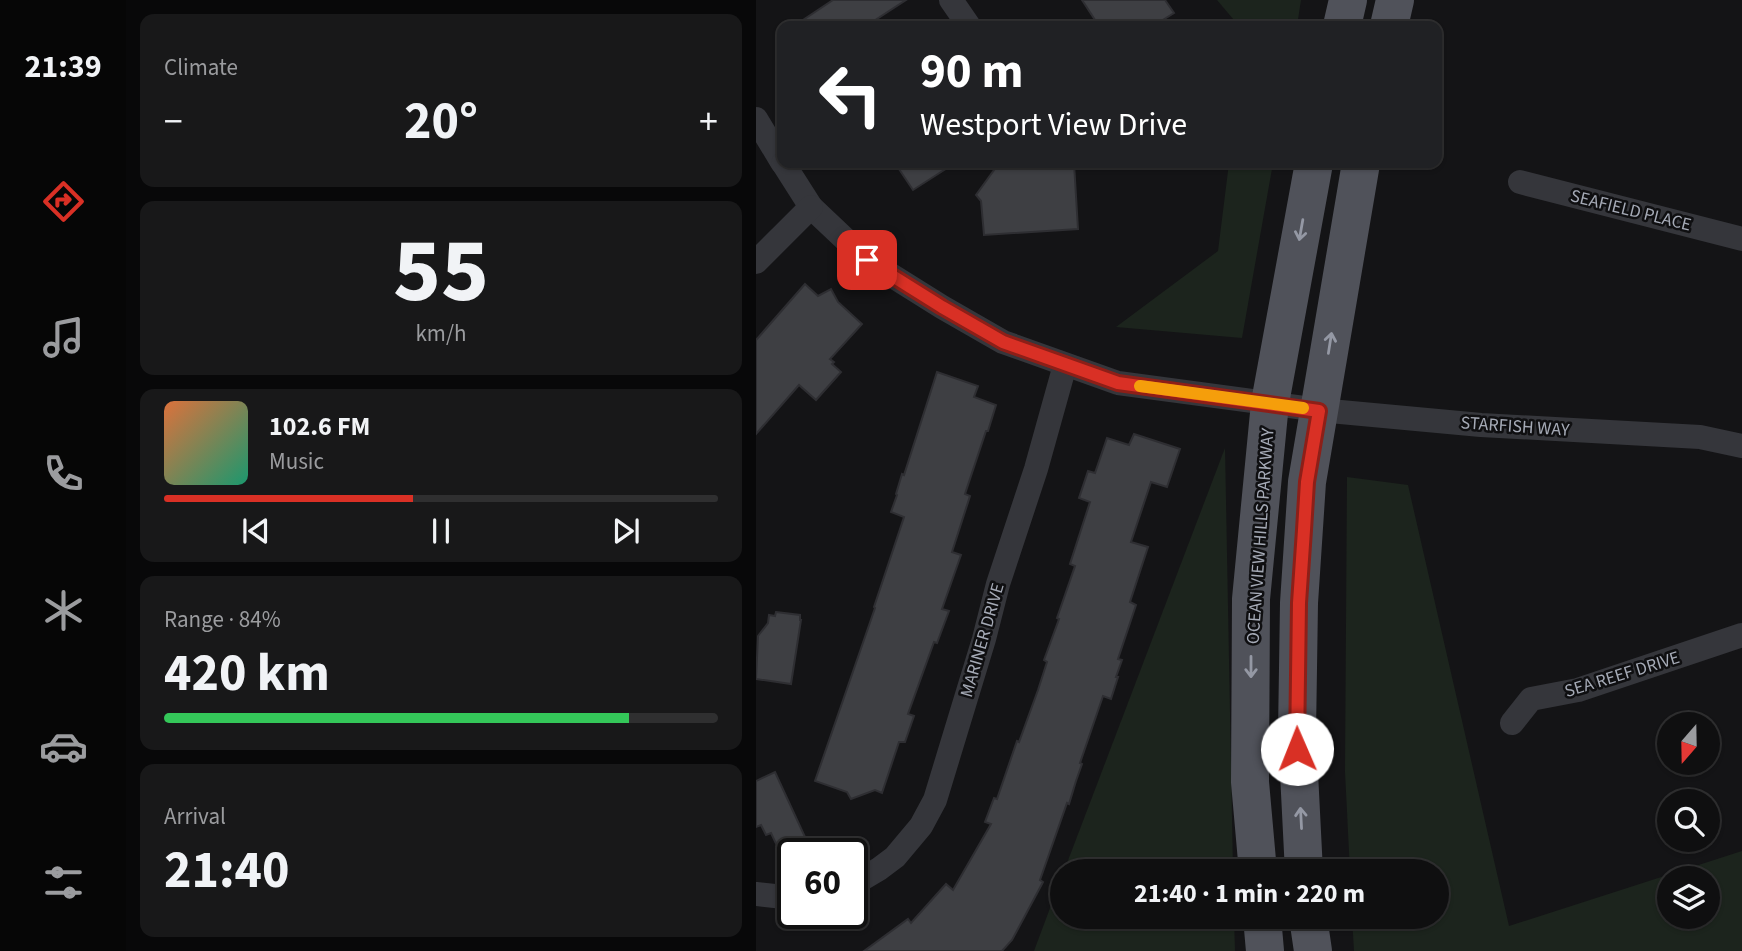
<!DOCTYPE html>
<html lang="en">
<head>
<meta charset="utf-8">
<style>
	body { margin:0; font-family:"Source Sans 3",sans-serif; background:#181819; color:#f1f3f6; height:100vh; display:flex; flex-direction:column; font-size:26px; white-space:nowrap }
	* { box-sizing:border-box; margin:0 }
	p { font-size:23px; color:#9b9c9f }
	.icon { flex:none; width:38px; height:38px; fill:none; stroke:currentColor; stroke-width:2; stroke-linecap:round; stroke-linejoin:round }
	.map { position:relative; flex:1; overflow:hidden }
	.drawer { display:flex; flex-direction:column; gap:14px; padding:14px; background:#080809; width:630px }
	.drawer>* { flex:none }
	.guide { position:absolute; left:21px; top:21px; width:665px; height:147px; border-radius:14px; box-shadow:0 2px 5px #0004,0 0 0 2px #2f2f30; background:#202124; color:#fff; overflow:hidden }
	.needle { width:46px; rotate:200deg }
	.buttons { position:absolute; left:901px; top:712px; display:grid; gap:14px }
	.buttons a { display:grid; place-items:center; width:63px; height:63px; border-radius:50%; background:#0f0f10; box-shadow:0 2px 5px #0004,0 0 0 2px #2f2f30; font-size:35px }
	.speed { position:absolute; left:21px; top:838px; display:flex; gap:14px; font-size:35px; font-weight:700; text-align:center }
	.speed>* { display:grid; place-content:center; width:91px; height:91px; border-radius:50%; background:#0f0f10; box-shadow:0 2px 5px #0004,0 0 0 2px #2f2f30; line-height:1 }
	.speed .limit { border:4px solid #111; border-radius:10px; background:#fff; color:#111 }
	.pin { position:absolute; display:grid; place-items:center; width:60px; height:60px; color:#fff; margin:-30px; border-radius:14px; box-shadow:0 4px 10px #0006 }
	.me { position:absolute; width:77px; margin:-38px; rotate:359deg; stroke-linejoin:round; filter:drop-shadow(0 0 5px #0008) }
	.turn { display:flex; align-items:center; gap:24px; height:147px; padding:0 28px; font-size:32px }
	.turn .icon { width:91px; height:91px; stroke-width:2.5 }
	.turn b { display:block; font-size:49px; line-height:60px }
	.big { font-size:52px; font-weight:700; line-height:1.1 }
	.drawer .tile { flex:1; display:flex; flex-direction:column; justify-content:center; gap:10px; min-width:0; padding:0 24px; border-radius:14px; background:#181819 }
	.drawer .dial { align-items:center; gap:0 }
	.dial b { font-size:91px; line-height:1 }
	.song { display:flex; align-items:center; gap:21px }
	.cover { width:84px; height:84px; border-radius:10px; background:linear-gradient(135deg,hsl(20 70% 55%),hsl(160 70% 35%)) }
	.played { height:7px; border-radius:4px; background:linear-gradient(90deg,#d93025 45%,#2f2f30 45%) }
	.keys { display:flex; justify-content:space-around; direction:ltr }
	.heat { display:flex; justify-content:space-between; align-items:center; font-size:38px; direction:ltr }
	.charge { height:10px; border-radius:5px; background:linear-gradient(90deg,#34c759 84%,#2f2f30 0) }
	.trip { position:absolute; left:294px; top:859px; width:399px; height:70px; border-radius:35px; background:#0f0f10; box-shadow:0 2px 5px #0004,0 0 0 2px #2f2f30; font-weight:700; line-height:70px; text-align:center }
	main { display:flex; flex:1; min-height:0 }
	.menu { display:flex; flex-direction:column; width:126px; justify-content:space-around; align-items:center; background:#060606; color:#9b9c9f }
	.menu .icon { width:49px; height:49px }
	.menu .selected { color:#d93025 }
	.menu b { font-size:32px; color:#f1f3f6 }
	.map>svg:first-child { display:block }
</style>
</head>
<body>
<main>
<nav class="menu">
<b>21:39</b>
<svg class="icon selected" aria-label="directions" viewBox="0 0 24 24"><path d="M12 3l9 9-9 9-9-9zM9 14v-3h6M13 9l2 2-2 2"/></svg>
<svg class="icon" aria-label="music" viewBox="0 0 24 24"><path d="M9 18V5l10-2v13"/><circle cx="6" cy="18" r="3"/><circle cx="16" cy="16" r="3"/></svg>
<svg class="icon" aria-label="phone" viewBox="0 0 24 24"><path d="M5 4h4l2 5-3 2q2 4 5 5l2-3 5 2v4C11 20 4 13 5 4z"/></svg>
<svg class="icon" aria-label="climate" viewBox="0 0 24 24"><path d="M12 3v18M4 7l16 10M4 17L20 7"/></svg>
<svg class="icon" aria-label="car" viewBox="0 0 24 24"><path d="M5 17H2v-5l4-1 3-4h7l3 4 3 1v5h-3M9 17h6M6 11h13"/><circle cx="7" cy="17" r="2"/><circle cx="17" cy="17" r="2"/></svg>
<svg class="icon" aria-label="filters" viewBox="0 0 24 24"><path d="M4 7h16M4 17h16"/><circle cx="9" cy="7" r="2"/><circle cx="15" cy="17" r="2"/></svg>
</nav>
<section class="drawer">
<div class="tile"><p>Climate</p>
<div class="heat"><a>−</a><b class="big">20°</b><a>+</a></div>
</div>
<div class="tile dial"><b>55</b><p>km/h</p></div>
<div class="tile">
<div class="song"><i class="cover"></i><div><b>102.6 FM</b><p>Music</p></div></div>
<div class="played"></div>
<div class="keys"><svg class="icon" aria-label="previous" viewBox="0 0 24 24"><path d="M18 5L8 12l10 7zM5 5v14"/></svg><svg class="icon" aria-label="pause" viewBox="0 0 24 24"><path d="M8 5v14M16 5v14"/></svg><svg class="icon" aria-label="next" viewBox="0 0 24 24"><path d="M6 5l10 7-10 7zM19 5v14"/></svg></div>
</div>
<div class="tile"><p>Range · 84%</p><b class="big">420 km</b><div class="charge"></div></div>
<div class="tile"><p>Arrival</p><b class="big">21:40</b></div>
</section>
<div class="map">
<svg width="986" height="951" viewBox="0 0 986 951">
	<rect width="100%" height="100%" fill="#141416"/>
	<g fill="#1c241d" fill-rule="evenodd">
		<path d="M461,0H545L541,26H483Z"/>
		<path d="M473,163H517L486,338L360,327L462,251Z"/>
		<path d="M469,448L477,871H308Z"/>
		<path d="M591,477L652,485L753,926L986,851V951H598L596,917H681V872L594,871L589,772ZM952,878V917H914V878Z"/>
		<path d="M306,876V917H478L479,951H278Z"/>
	</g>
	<g fill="#3e3f43" stroke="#2e2e32" stroke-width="2">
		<path d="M77,0H150L110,26H38Z"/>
		<path d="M326,0H409L418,13L397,26H343Z"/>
		<path d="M139,163H199L157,190Z"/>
		<path d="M286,163H318L322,229L228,235L225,201L220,195L241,166Z"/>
		<path d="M49,284L62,296L75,289L82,302L106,324L74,359L78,362L76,364L85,372L60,400L43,385L0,434V340Z"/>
		<path d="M181,372L222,386L218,397L240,405L232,431H230L209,494L214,496L196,552L205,555L186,609L193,611L181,643L178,642L152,714L158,716L149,742H143L126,793L119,790L95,799L91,792L59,781L119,608L118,607L148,517L135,512L141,495L140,494L146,474L148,475Z"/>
		<path d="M378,434L424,449L411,487L395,482L375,542L392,547L374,602L380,605L362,659L366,660L360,677H362L355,699L347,696L324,763L326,764L320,781L313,804L311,803L284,880L287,882L256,940L246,951H108L152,919L155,923L190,884L197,890L235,824L229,822L238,798L241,799L261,741L263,742L282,690L291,662L288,660L303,619L301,618L319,566L314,564L334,502L323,498L332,471L339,473L351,438L373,445Z"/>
		<path d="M20,612L44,615V620H45L35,684L0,679L2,636L12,623L13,615L19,616Z"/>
		<path d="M19,772L49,837L23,850L15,833L10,835L5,825L0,827V781Z"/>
	</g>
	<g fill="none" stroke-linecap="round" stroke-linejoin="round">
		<g stroke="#35363b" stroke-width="24">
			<path d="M195,0L213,26"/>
			<path d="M0,119L26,162"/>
			<path d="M27,163L55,207L111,260L186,307L247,342L362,383L563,410L725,425L944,437L986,446"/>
			<path d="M764,182L986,239"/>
			<path d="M0,262L55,207"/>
			<path d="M756,723L775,699L822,690L986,635"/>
			<path d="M96,885L123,869L139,857L165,826L179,800L228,639L242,584L280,469L309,365"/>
			<path d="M0,894L37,898"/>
		</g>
		<g stroke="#50525a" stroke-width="38">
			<path d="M586,26L592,0"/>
			<path d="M633,26L639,0"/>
			<path d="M502,872L494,782L495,599L514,403L558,163"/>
			<path d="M548,872L541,733L543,603L551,482L605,163"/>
			<path d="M506,917L509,951"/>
			<path d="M552,917L557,951"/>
		</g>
	</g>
	<defs><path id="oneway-shaft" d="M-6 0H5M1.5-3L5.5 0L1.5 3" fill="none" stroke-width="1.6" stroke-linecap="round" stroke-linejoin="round" transform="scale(1.75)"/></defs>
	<g stroke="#9498a4">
		<use href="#oneway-shaft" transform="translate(545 230) rotate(100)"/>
		<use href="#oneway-shaft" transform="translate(574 343) rotate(-81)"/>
		<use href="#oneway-shaft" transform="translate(495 667) rotate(90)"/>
		<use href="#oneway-shaft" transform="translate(545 818) rotate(-93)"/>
	</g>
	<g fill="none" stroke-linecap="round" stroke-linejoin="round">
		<g stroke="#8d1f18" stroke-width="18">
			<path id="route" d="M111,260L186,307L247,342L362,383L563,411L551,482L548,530L543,603L541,749"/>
		</g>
		<use href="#route" stroke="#d93025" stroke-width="12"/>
		<path stroke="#f59e0b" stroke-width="12" d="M384,386L547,408"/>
	</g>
	<g text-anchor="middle" stroke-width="5" stroke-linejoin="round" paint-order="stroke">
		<g font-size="18" fill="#a5aab6" stroke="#0f0f11">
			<text transform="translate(875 210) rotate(14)" y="6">SEAFIELD PLACE</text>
			<text transform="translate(759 426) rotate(4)" y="6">STARFISH WAY</text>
			<text transform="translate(504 536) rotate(-86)" y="6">OCEAN VIEW HILLS PARKWAY</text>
			<text transform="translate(226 640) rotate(-74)" y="6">MARINER DRIVE</text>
			<text transform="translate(866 674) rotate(-17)" y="6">SEA REEF DRIVE</text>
		</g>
	</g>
</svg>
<div class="buttons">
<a><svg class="needle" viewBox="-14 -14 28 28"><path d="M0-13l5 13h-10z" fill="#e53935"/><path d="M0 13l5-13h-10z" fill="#9b9c9f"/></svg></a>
<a><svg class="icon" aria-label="search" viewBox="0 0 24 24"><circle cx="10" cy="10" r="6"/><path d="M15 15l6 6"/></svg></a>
<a><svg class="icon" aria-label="layers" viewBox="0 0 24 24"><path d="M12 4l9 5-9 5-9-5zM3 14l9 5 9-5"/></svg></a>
</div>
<div class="speed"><div class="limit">60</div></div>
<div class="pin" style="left:111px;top:260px;background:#d93025"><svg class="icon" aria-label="arrive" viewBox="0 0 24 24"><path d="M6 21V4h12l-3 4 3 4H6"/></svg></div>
<svg class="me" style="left:541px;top:749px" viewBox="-20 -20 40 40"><circle r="19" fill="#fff"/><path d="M0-13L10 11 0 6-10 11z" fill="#d93025"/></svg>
<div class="trip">21:40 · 1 min · 220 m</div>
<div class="guide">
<div class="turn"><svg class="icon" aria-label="left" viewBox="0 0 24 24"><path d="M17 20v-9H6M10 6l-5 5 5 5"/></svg><div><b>90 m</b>Westport View Drive</div></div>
</div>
</div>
</main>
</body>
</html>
